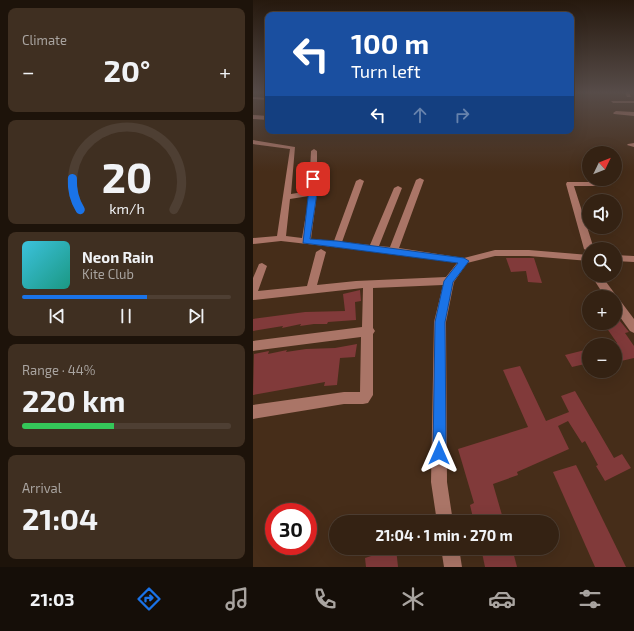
<!DOCTYPE html>
<html lang="en">
<head>
<meta charset="utf-8">
<style>
	body { margin:0; font-family:"Exo 2",sans-serif; background:#3f2f21; color:#f1f3f6; height:100vh; display:flex; flex-direction:column; font-size:15px; white-space:nowrap }
	* { box-sizing:border-box; margin:0 }
	p { font-size:13px; color:#a9a4a0 }
	.icon { flex:none; width:22px; height:22px; fill:none; stroke:currentColor; stroke-width:2; stroke-linecap:round; stroke-linejoin:round }
	.map { position:relative; flex:1; overflow:hidden }
	.drawer { display:flex; flex-direction:column; gap:8px; padding:8px; background:#1d130a; width:253px }
	.drawer>* { flex:none }
	.guide { position:absolute; left:12px; top:12px; width:309px; height:122px; border-radius:8px; box-shadow:0 4px 16px #0002,0 0 0 1px #4e3f33; background:#1a4fa0; color:#fff; overflow:hidden }
	.needle { width:26px; rotate:47deg }
	.tools { position:absolute; left:329px; top:146px; display:grid; gap:8px }
	.tools a { display:grid; place-items:center; width:40px; height:40px; border-radius:50%; background:#342213; box-shadow:0 4px 16px #0002,0 0 0 1px #4e3f33; font-size:20px }
	.speed { position:absolute; left:12px; top:503px; display:flex; gap:8px; font-size:20px; font-weight:700; text-align:center }
	.speed>* { display:grid; place-content:center; width:52px; height:52px; border-radius:50%; background:#342213; box-shadow:0 4px 16px #0002,0 0 0 1px #4e3f33; line-height:1 }
	.speed .limit { border:6px solid #d22; background:#fff; color:#111 }
	.pin { position:absolute; display:grid; place-items:center; width:34px; height:34px; color:#fff; margin:-17px; border-radius:8px; box-shadow:0 2px 6px #0006 }
	.me { position:absolute; width:44px; margin:-22px; rotate:0deg; stroke-linejoin:round; filter:drop-shadow(0 0 3px #0008) }
	.turn { display:flex; align-items:center; gap:14px; height:84px; padding:0 20px; font-size:18px }
	.turn .icon { width:52px; height:52px; stroke-width:2.5 }
	.turn b { display:block; font-size:28px; line-height:34px }
	.lanes { display:flex; align-items:center; height:38px; padding:0 20px; background:#0003; justify-content:center; gap:20px; direction:ltr }
	.lanes .off { opacity:.35 }
	.big { font-size:30px; font-weight:700; line-height:1.1 }
	.drawer .tile { flex:1; display:flex; flex-direction:column; justify-content:center; gap:6px; min-width:0; padding:0 14px; border-radius:8px; background:#3f2f21 }
	.drawer .dial { align-items:center; gap:0 }
	.dial svg { height:104px; overflow:visible; fill:none; stroke:#4e3f33; stroke-width:7; stroke-linecap:round; text-anchor:middle }
	.dial text { fill:#f1f3f6; stroke:none }
	.song { display:flex; align-items:center; gap:12px }
	.cover { width:48px; height:48px; border-radius:6px; background:linear-gradient(135deg,hsl(190 70% 55%),hsl(170 70% 35%)) }
	.played { height:4px; border-radius:2px; background:linear-gradient(90deg,#1a73e8 60%,#4e3f33 60%) }
	.keys { display:flex; justify-content:space-around; direction:ltr }
	.heat { display:flex; justify-content:space-between; align-items:center; font-size:22px; direction:ltr }
	.charge { height:6px; border-radius:3px; background:linear-gradient(90deg,#34c759 44%,#4e3f33 0) }
	.trip { position:absolute; left:76px; top:515px; width:230px; height:40px; border-radius:20px; background:#342213; box-shadow:0 4px 16px #0002,0 0 0 1px #4e3f33; font-weight:700; line-height:40px; text-align:center }
	.menu { display:flex; height:64px; justify-content:space-around; align-items:center; background:#150e08; color:#a9a4a0 }
	.menu .icon { width:28px; height:28px }
	.menu .current { color:#1a73e8 }
	.menu b { font-size:18px; color:#f1f3f6 }
	main { display:flex; flex:1; min-height:0 }
	.map>svg:first-child { display:block }
</style>
</head>
<body>
<main>
<section class="drawer">
<div class="tile"><p>Climate</p>
<div class="heat"><a>−</a><b class="big">20°</b><a>+</a></div>
</div>
<div class="tile dial"><svg viewBox="0 0 100 80">
<path d="M14 69A42 42 0 1 1 86 69"/>
<path d="M14 69A42 42 0 0 1 8 45" stroke="#1a73e8"/>
<text x="50" y="56" font-size="32" font-weight="700">20</text>
<text x="50" y="72" font-size="11">km/h</text>
</svg></div>
<div class="tile">
<div class="song"><i class="cover"></i><div><b>Neon Rain</b><p>Kite Club</p></div></div>
<div class="played"></div>
<div class="keys"><svg class="icon" aria-label="previous" viewBox="0 0 24 24"><path d="M18 5L8 12l10 7zM5 5v14"/></svg><svg class="icon" aria-label="pause" viewBox="0 0 24 24"><path d="M8 5v14M16 5v14"/></svg><svg class="icon" aria-label="next" viewBox="0 0 24 24"><path d="M6 5l10 7-10 7zM19 5v14"/></svg></div>
</div>
<div class="tile"><p>Range · 44%</p><b class="big">220 km</b><div class="charge"></div></div>
<div class="tile"><p>Arrival</p><b class="big">21:04</b></div>
</section>
<div class="map">
<svg width="381" height="567" viewBox="0 0 381 567">
	<rect width="100%" height="100%" fill="#462d19"/>
	<g fill="#813a3a">
		<path d="M253,258H281L289,283L275,282L273,271L258,272Z"/>
		<path d="M107,290L108,301L102,302L103,320L75,322L74,324H61L47,326L48,324L29,328L30,326L0,331V319L52,312L92,311L90,294Z"/>
		<path d="M362,315L376,332L372,333L381,346V358L368,361L362,351V345L357,344L364,343L353,327L362,325Z"/>
		<path d="M104,344L102,357L87,358L84,385L71,386L72,382L0,395L1,354L16,351L15,354L34,350L33,352L53,349L82,348Z"/>
		<path d="M336,349V363L319,367L312,355Z"/>
		<path d="M267,366L293,421L316,412L308,396L322,391L361,458L369,454L378,468L352,481L343,466L345,465L332,441L329,443L315,421L305,426L316,449L264,472L265,475L240,484L251,522H221L217,505L221,503L205,449L275,427L250,370Z"/>
		<path d="M323,465L329,477L373,567H342L300,472Z"/>
		<path d="M143,548L145,567H113L112,558Z"/>
		<path d="M228,548H259L264,567H232Z"/>
	</g>
	<g fill="none" stroke-linecap="round" stroke-linejoin="round">
		<g fill="#aa7567" fill-rule="evenodd">
			<path d="M372,92H376L378,97H374Z"/>
			<path d="M0,97L15,98V100L0,99Z"/>
			<path d="M358,101H381V103H360Z"/>
			<path d="M363,111L381,112V116L361,114L360,113Z"/>
			<path d="M0,115L15,116V120L0,119Z"/>
			<path d="M0,140L42,147L38,194L56,191L58,151L61,149L64,151V193L58,239L81,241L103,181L107,179L111,181L89,242L117,245L141,188L145,186L149,188L126,246L137,247L163,180L167,178L171,180L146,248L211,258L242,250H276L336,255V261L276,256H242L214,263L201,282L193,322L194,482L200,522H184L178,482L181,322L190,285L120,288V328L122,331L120,334V395L115,403L110,404H91L0,419V405L91,392H107L108,337L0,351V341L109,327L110,288L0,300V278L6,264L9,263L14,266L5,291L54,286L63,252L68,249L73,252L64,285L103,281L193,277L204,263L142,254L28,241L0,244V238L24,236L37,149L0,144ZM56,196L49,238L33,236L37,199Z"/>
			<path d="M381,143V147L374,145L375,144Z"/>
			<path d="M314,182H349L353,184L349,186H321L341,249H336V252L331,249L313,184Z"/>
			<path d="M362,255L381,256V262L362,261Z"/>
			<path d="M338,275H348L362,294L363,298L366,299L381,319V333L377,331L362,310V297H352Z"/>
			<path d="M188,548H206L209,567H191Z"/>
		</g>
	</g>
	<linearGradient id="sky" x2="0" y2="1"><stop stop-color="#26190e"/><stop offset="0.54" stop-color="#574c49"/><stop offset="1" stop-color="#574c49" stop-opacity="0"/></linearGradient>
	<rect width="381" height="171" fill="url(#sky)"/>
	<path fill="#1a73e8" stroke="#114b97" d="M60,177L64,179V193L57,239L84,241L211,258L216,261L200,282L192,322L193,453L191,458L186,460L182,458L180,453L182,322L191,281L205,263L50,243L57,179Z"/>
</svg>
<div class="tools">
<a><svg class="needle" viewBox="-14 -14 28 28"><path d="M0-13l5 13h-10z" fill="#e53935"/><path d="M0 13l5-13h-10z" fill="#a9a4a0"/></svg></a>
<a><svg class="icon" aria-label="sound" viewBox="0 0 24 24"><path d="M4 9h4l5-4v14l-5-4H4zM17 9q2 3 0 6"/></svg></a>
<a><svg class="icon" aria-label="search" viewBox="0 0 24 24"><circle cx="10" cy="10" r="6"/><path d="M15 15l6 6"/></svg></a>
<a>+</a>
<a>−</a>
</div>
<div class="speed"><div class="limit">30</div></div>
<div class="pin" style="left:60px;top:179px;background:#d93025"><svg class="icon" aria-label="arrive" viewBox="0 0 24 24"><path d="M6 21V4h12l-3 4 3 4H6"/></svg></div>
<svg class="me" style="left:186px;top:453px" viewBox="-20 -20 40 40"><path d="M0-17L14 15 0 8-14 15z" fill="#1a73e8" stroke="#fff" stroke-width="4"/></svg>
<div class="trip">21:04 · 1 min · 270 m</div>
<div class="guide">
<div class="turn"><svg class="icon" aria-label="left" viewBox="0 0 24 24"><path d="M17 20v-9H6M10 6l-5 5 5 5"/></svg><div><b>100 m</b>Turn left</div></div>
<div class="lanes"><svg class="icon" aria-label="left" viewBox="0 0 24 24"><path d="M17 20v-9H6M10 6l-5 5 5 5"/></svg><svg class="icon off" aria-label="ahead" viewBox="0 0 24 24"><path d="M12 20V5M6 11l6-6 6 6"/></svg><svg class="icon off" aria-label="right" viewBox="0 0 24 24"><path d="M7 20v-9h11M14 6l5 5-5 5"/></svg></div>
</div>
</div>
</main>
<nav class="menu">
<b>21:03</b>
<svg class="icon current" aria-label="directions" viewBox="0 0 24 24"><path d="M12 3l9 9-9 9-9-9zM9 14v-3h6M13 9l2 2-2 2"/></svg>
<svg class="icon" aria-label="music" viewBox="0 0 24 24"><path d="M9 18V5l10-2v13"/><circle cx="6" cy="18" r="3"/><circle cx="16" cy="16" r="3"/></svg>
<svg class="icon" aria-label="phone" viewBox="0 0 24 24"><path d="M5 4h4l2 5-3 2q2 4 5 5l2-3 5 2v4C11 20 4 13 5 4z"/></svg>
<svg class="icon" aria-label="climate" viewBox="0 0 24 24"><path d="M12 3v18M4 7l16 10M4 17L20 7"/></svg>
<svg class="icon" aria-label="car" viewBox="0 0 24 24"><path d="M5 17H2v-5l4-1 3-4h7l3 4 3 1v5h-3M9 17h6M6 11h13"/><circle cx="7" cy="17" r="2"/><circle cx="17" cy="17" r="2"/></svg>
<svg class="icon" aria-label="filters" viewBox="0 0 24 24"><path d="M4 7h16M4 17h16"/><circle cx="9" cy="7" r="2"/><circle cx="15" cy="17" r="2"/></svg>
</nav>
</body>
</html>
